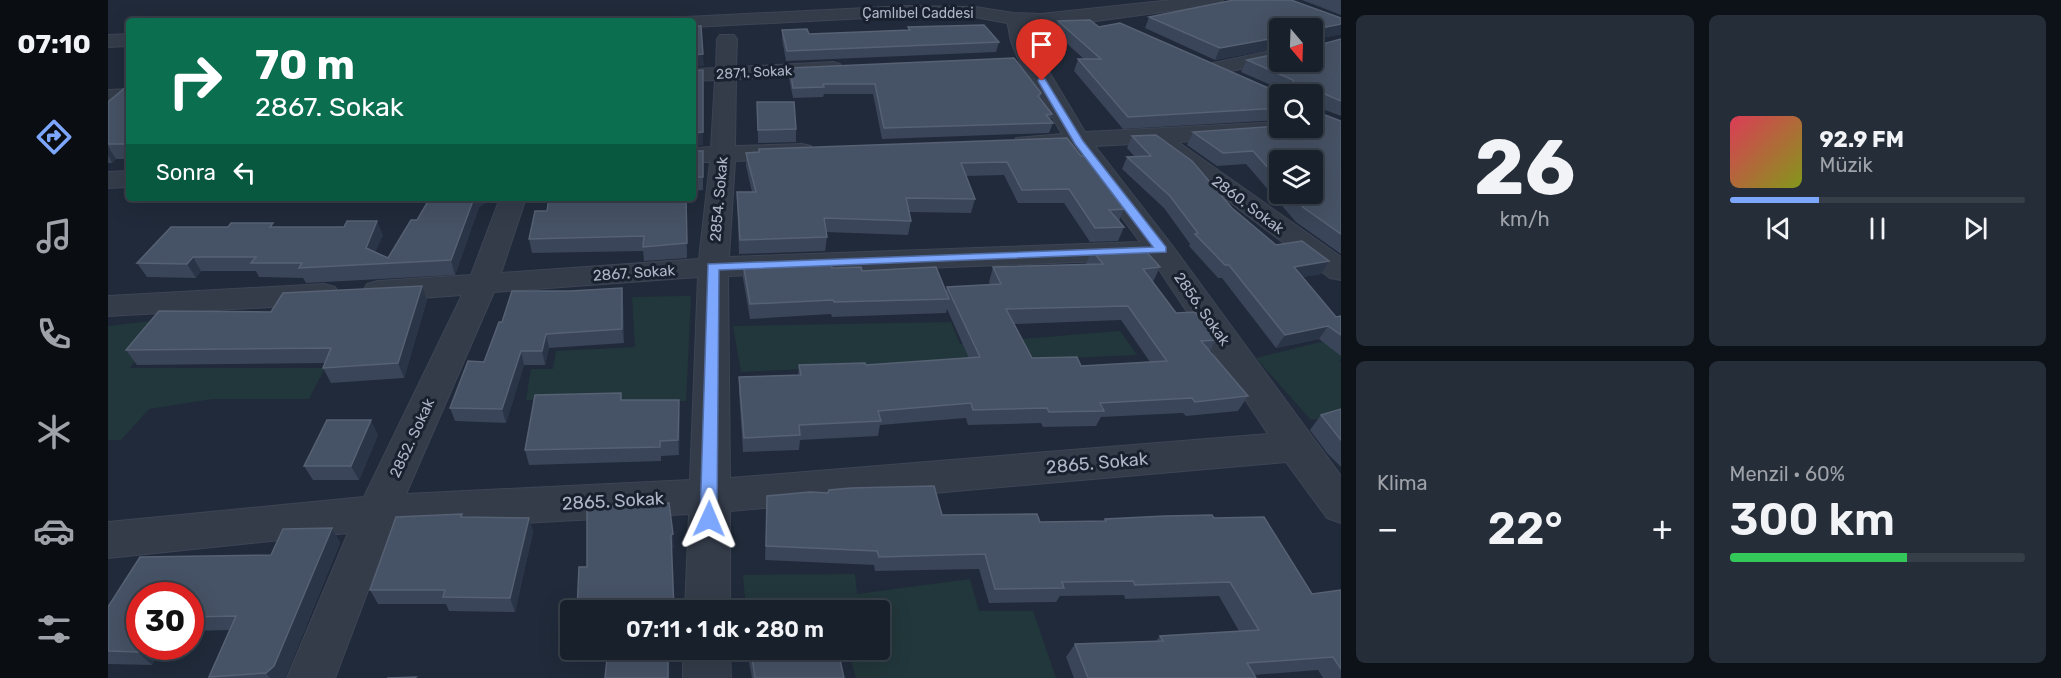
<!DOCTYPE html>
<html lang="tr">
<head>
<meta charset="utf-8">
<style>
	body { margin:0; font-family:Rubik,sans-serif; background:#252d38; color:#f1f3f6; height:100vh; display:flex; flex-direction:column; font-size:22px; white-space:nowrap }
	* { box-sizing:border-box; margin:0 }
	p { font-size:20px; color:#9fa3a9 }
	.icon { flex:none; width:33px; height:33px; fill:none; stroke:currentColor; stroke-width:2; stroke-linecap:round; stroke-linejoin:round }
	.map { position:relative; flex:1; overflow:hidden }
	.panel { display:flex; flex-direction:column; gap:15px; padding:15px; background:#0d1218; width:720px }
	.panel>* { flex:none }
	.banner { position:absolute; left:18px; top:18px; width:570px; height:183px; border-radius:6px; box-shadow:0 6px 24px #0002,0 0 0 2px #363e48; background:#0b6e4f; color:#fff; overflow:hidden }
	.needle { width:39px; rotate:161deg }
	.controls { position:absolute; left:1161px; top:18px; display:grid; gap:12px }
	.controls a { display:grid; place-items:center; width:54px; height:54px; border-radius:6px; background:#18202c; box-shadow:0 6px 24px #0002,0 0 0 2px #363e48; font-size:30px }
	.speed { position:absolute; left:18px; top:582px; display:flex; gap:12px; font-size:30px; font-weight:700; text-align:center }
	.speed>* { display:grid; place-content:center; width:78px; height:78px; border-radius:50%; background:#18202c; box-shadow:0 6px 24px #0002,0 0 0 2px #363e48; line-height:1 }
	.speed .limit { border:9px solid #d22; background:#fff; color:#111 }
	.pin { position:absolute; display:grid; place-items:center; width:51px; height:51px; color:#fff; margin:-62px -26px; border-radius:50% 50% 50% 0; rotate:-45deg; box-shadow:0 0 6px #0007 }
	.pin .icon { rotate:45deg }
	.me { position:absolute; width:66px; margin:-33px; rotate:1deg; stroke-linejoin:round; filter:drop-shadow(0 0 4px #0008) }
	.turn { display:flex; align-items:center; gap:21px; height:126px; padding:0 30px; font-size:27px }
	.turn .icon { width:78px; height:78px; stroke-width:2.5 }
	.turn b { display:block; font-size:42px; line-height:51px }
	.then { display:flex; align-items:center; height:57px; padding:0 30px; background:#0003; gap:12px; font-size:22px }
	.big { font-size:45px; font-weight:600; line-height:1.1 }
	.panel .card { flex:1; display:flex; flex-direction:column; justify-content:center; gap:9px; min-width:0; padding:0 21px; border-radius:9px; background:#252d38 }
	.panel .dial { align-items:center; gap:0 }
	.dial b { font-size:78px; line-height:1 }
	.song { display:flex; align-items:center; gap:18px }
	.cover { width:72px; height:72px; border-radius:9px; background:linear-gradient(135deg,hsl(350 70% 55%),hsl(70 70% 35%)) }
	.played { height:6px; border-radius:3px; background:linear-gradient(90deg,#7ca7fd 30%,#363e48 30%) }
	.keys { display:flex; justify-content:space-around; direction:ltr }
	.heat { display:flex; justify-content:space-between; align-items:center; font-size:33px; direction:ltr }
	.charge { height:9px; border-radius:4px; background:linear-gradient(90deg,#34c759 60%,#363e48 0) }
	.panel .tiles { flex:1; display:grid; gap:15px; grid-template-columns:repeat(2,1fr) }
	.trip { position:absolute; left:452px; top:600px; width:330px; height:60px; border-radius:6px; background:#18202c; box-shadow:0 6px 24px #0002,0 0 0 2px #363e48; font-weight:600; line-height:60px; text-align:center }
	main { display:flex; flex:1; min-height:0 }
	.menu { display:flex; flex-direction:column; width:108px; justify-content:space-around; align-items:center; background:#0a0d12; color:#9fa3a9 }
	.menu .icon { width:42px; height:42px }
	.menu .active { color:#7ca7fd }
	.menu b { font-size:27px; color:#f1f3f6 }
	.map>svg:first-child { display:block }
</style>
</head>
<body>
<main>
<nav class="menu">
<b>07:10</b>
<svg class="icon active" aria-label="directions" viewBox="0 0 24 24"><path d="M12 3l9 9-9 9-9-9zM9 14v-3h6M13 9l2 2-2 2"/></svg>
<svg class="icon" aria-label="music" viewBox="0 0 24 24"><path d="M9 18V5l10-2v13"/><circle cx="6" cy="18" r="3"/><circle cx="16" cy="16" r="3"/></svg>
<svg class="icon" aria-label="phone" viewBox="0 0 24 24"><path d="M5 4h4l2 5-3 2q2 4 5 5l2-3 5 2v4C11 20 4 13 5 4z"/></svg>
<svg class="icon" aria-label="climate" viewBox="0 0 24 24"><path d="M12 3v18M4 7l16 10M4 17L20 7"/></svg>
<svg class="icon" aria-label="car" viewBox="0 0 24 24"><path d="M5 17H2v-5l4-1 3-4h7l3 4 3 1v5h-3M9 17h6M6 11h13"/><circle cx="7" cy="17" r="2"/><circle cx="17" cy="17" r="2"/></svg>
<svg class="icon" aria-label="filters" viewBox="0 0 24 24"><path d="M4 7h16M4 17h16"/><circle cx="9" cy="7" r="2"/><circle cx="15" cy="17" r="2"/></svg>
</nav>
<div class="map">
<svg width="1233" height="678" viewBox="0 0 1233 678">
	<rect width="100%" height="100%" fill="#202a3a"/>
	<g fill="#22373b">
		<path d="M583,296L578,401L418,400L423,369H445L448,351L527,347L524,297Z"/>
		<path d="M61,319L22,368H217L201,399H105L41,409L13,440H0V326Z"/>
		<path d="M843,322L852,344L1012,331L1029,355L633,372L625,326Z"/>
		<path d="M1233,337V360L1231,361L1233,363V416L1203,420L1148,358Z"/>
		<path d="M747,574L749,594L862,579L871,611H925L948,678H748L740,650H771V610H638L635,575Z"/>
	</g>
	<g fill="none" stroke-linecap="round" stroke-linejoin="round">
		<g stroke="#3d4554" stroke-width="2">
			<g id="minor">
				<path d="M1064,0H1115L1112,4L1106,5L988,21L918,25L922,40L977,132L1172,122V128H1202L1198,133L1190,135L1070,142L1233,257V280L1222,278L1044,143L987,146L1063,244L1233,476V523L1219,518L1178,462L622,511V610H577L581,514L283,530L227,678H179L240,533L0,558V522L256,497L354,295L270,301L259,298L255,291L259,284L270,281L363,275L392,198H418L393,273L591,259L602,162H585V148L603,147L607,80L585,81V69L608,68L609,39L612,35H626L629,39L628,67L725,62L732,64L735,68L732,72L725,74L628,79L627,146L694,144L703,146L706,151L703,156L694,158L627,161L621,257L1032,242L963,148L917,150L908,148L905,143L908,138L954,134C940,109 911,67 903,41C901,35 902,30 899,23L867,17L798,16L585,27V21H576L578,17L798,6L867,7L906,13L933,14ZM1044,259L1160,434L622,478L620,276ZM590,277L582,480L298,494L386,292Z"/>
				<path d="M21,34V46L0,47V35Z"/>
				<path d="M1172,49V61L1103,75L1096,73L1093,69L1096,65Z"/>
				<path d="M21,89V103L0,104V90Z"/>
				<path d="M21,171V187L0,188V172Z"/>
				<path d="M216,284L227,287L231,294L227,301L216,304L0,316V296Z"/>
				<path d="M575,650H622L623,678H575Z"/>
			</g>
		</g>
		<use href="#minor" fill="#343c4a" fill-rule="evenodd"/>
	</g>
	<g fill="#3a4559" fill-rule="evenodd">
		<path d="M1194,0H1233V15Z"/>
		<path d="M1041,17L1233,18V34L1208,39V42L1211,45L1233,39V116L1209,107V112L1233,121V254L1188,222L1138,164L1109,166L1079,145L1085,132L1204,128V94H1175L1177,91L1133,72L1139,60L1204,62L1172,28V48L1107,60L1037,28ZM1172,160L1204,194H1172Z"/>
		<path d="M950,21L991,27L1172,94V120L1015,129L966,71L970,59H976L947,33Z"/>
		<path d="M800,27L891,42L888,52L678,61L674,39V30L701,34L800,30Z"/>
		<path d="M682,68L933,93L932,98L944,114L942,120L945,123L941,133L774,139L765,94H716L715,97L685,98L681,78Z"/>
		<path d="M21,87V159H8L4,163H0V102Z"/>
		<path d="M649,102L688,129V142L650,143Z"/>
		<path d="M1024,136L1124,208L1168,245L1213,274L1194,277L1228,317L1233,316V356L1211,339L1168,348L1114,278H1110L1081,246L1082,244L1056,208L1014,169L1019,157H1027L1019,148Z"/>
		<path d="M585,151H595V190L585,191Z"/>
		<path d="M638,153L973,156L1016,209L1011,221L1016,227L1010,241L982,242L956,203H910L896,175L858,176L867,199L863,213L801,212L803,221L800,235L718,232L719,237L717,251L631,254L629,192H644L638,166Z"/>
		<path d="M322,198H380L379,202L371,207L347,275L198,283L195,278L151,277L148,271H93L88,278L39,277L29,263L166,227L275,235L267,252L280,258L309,220Z"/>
		<path d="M578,198L579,258L536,261L535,251L424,253L421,239L439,211Z"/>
		<path d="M984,250L1052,267L1045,282L1068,313L1108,340L1102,351L1140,396L1130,411L1078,416L1075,413L993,417L988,426L935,427L933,423L860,425L858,418L772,425L770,436L692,440L691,450L635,452L631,392V377L690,375L691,365H758L861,358L839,309L838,313L724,317L723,314L642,319L635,278V263L724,268L754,271L838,291L839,287L882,285L881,282L885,267L978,264ZM1013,320L1042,362L973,366L924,358L906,324Z"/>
		<path d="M314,286L319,300L296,378L223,383L215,368L217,363L29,365L18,350L163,312Z"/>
		<path d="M514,288L515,301L516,343L441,348L437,365H416L398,423L347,421L342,408L376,362L394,322L462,291Z"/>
		<path d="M513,393L514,400L572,415L571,455L553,456V461L421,465L417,450Z"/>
		<path d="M1233,409V467L1219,453L1202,430L1213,415Z"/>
		<path d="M270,435L251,480H205L196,466Z"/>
		<path d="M659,496L834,515L932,522L996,521L997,519L1106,518L1204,594L1233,590V678H1215L1210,670L1146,675L1148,678H966L958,657L967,644L1048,641L1052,636L1131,631L1111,596L1017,599L1016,595L952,596L948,602L881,603L871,569L767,571L766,565L657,560Z"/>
		<path d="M354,514L355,517L421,518L425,532L407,612L341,611L338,604H270L262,590Z"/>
		<path d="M224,528L232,543L177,678H101V677L121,630L82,631V596H32V646H54L44,665L0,664V607L32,557L163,555L175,529Z"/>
		<path d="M642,650H730L736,678H644L641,662Z"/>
	</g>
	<g fill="#2a3548">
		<path d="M1233,24V34L1204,40L1208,29Z"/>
		<path d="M1172,37V48L1107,60L1112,48Z"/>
		<path d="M595,54L596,66L585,67V55Z"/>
		<path d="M596,83L595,145L585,146V133Z"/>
		<path d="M0,146L8,159L4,163L0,155Z"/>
		<path d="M366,198H380L379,202L371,207L347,275L343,260Z"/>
		<path d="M269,221L275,235L263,262L258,248Z"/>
		<path d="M85,257L93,271L88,278L79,264Z"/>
		<path d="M1221,261L1213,274L1178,280L1186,267Z"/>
		<path d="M314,286L319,300L296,378L290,363Z"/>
		<path d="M514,288L515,301L516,343L514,329Z"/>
		<path d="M1220,326L1211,339L1168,348L1177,335Z"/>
		<path d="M438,334L441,348L437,365L434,351Z"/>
		<path d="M413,351L416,365L398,423L394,409Z"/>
		<path d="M571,400L572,415L571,455L570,440Z"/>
		<path d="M263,420L270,435L251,480L243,466Z"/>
		<path d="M421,518L425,532L407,612L402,598Z"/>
		<path d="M224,528L232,543L177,678H162L158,673Z"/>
		<path d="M565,534L566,548L564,549L567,610L563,535Z"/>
		<path d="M33,646H54L44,665L30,652Z"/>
		<path d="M560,650H562L561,678H560Z"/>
	</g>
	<g fill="#465265" stroke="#566174" stroke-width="1.5" fill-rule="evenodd">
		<path d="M1126,0H1183L1233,18V24L1208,29V42L1211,45L1233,39V101L1212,92L1209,95V112L1233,121V234L1196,208L1183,194H1204V160H1172V181L1145,151L1115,153L1085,132L1172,126V128H1204V122H1207L1211,114H1204V94H1179L1181,84L1186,83L1185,80L1139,60L1172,53V62H1204V28H1172V37L1112,48L1041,17Z"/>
		<path d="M982,20L991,27L1012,23L1174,94H1172V108L1020,117L970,59H993L950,21Z"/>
		<path d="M876,25L891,42L679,51L674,30L699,29L701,34L802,30L800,27Z"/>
		<path d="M585,26H593L595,54L585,55Z"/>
		<path d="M906,58L933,93L930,96L944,114L938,115L945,123L776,128L767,84H715L716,87L685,88L682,68Z"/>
		<path d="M595,70V132L585,133V71Z"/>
		<path d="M18,87H21V144H0V102Z"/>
		<path d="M649,102H686L688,129L650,130Z"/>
		<path d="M1048,135L1084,161L1124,208L1168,245L1194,241L1221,261L1186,267L1228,317L1233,316V335L1220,326L1177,335L1121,265H1117L1087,234L1090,233L1062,196L1019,157L1043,156L1024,136Z"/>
		<path d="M959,138L973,156H977L1016,209L1001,210L1016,227L987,228L961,189L914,190L899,162L853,163L867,199L798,198L803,221L716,218L719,237L632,240L629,192H648L638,153L651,152V149Z"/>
		<rect x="585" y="151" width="10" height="26"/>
		<path d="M322,198H366L343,260L191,268L194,263H143L148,257H85L79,264L29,263L63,227H120L123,223H165L162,227H236L239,221H269L258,248L280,258L303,220H309Z"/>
		<path d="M441,198H578L579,243L535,247L536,236L421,239L427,211H439Z"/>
		<path d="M1035,248L1052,267L1035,269L1068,313L1087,312L1108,340L1093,341L1140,396L1087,402L1084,398L992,403L996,411L941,412L939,408L865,410L863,403L770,411L773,421L691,425L692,435L636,438L631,377L693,375L691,365L757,363L758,365L872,357L839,287L893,284L885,267L995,264L984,250ZM1020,306L1059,361L973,366L969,357L924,358L898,309Z"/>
		<path d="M722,260L724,268L753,267L754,271L828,267L841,299L726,302L725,300L642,304L635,263Z"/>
		<path d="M314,286L290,363L215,368L223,348L18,350L51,311L163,312L175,293Z"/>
		<path d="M514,288V329L438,334L434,351H413L394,409L342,408L360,361L376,362L391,322H394L404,291H462Z"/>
		<path d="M513,393V400H571L570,440L552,441V447L417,450L427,395Z"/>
		<path d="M1233,409V440L1213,415Z"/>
		<path d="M219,420H263L243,466H196Z"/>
		<path d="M826,486L834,515L929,514L932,522L998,521L997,519L1057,516L1104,515L1106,518L1156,517L1204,594L1233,590V669L1225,657L1139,663L1148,678H980L967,644L1055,641L1052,636L1151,630L1122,582L1027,585L1025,581L954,582L956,588L887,589L877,554L771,557L769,551L658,546L659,496L702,492L720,493L721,490L743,488Z"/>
		<path d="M561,503L565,534L563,535L566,610H469L471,567H479V507Z"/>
		<path d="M354,514L353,517L421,518L402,598L335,597L337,590H262L288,517Z"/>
		<path d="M224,528L166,666L158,673L101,677L128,616L82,617V596H32V646H33L30,652L0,651V607L32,557L163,555L175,529Z"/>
		<path d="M500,650H560V678H497Z"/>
		<path d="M643,650H730L736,678H647Z"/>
		<path d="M308,677L307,678H279Z"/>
	</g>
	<path fill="#7ca7fd" stroke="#516da4" stroke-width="1.5" d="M931,79H937L975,141L1058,247V252L611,270L609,519L607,524L601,527L595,524L592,519L600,264L1045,247L967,144L930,81Z"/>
	<g text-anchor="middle" stroke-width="6" stroke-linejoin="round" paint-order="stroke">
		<g font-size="14" fill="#aeb6c7" stroke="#19212f">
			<text x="810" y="18">Çamlıbel Caddesi</text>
			<text transform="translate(646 72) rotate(-3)" y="5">2871. Sokak</text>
		</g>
		<g font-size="15" fill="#aeb6c7" stroke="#19212f">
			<text transform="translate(611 199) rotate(-85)" y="5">2854. Sokak</text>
			<text transform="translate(1140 205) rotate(37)" y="5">2860. Sokak</text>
			<text transform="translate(526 273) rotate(-4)" y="5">2867. Sokak</text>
			<text transform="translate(1094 309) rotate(55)" y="5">2856. Sokak</text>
			<text transform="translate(304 438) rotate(-65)" y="5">2852. Sokak</text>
		</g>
		<g font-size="18" fill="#aeb6c7" stroke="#19212f">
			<text transform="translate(989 463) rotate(-5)" y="6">2865. Sokak</text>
			<text transform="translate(505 501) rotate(-3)" y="6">2865. Sokak</text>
		</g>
	</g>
</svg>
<div class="controls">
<a><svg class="needle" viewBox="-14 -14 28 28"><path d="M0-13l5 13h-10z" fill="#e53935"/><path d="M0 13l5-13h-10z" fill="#9fa3a9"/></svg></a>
<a><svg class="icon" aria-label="search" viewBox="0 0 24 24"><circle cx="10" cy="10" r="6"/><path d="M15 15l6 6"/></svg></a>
<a><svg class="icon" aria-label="layers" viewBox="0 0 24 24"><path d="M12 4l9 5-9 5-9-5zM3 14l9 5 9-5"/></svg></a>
</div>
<div class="speed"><div class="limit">30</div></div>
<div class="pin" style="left:934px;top:81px;background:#d93025"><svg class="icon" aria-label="arrive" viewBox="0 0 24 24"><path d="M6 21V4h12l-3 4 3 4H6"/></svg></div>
<svg class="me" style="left:601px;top:519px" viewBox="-20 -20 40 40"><path d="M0-17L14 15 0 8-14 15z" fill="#7ca7fd" stroke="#fff" stroke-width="4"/></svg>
<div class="trip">07:11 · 1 dk · 280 m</div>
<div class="banner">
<div class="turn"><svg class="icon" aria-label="right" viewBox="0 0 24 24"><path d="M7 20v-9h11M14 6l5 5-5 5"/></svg><div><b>70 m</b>2867. Sokak</div></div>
<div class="then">Sonra<svg class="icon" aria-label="left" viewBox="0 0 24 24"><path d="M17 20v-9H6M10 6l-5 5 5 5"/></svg></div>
</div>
</div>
<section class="panel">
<div class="tiles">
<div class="card dial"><b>26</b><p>km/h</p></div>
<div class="card">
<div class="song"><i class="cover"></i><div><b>92.9 FM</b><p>Müzik</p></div></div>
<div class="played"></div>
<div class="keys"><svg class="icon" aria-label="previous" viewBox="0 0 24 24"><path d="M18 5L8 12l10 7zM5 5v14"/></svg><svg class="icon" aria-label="pause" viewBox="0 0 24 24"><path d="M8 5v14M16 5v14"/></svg><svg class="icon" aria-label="next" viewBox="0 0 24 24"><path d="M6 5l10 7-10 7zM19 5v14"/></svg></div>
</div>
<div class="card"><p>Klima</p>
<div class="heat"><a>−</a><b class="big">22°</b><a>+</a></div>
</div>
<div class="card"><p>Menzil · 60%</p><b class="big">300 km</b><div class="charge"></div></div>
</div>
</section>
</main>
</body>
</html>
